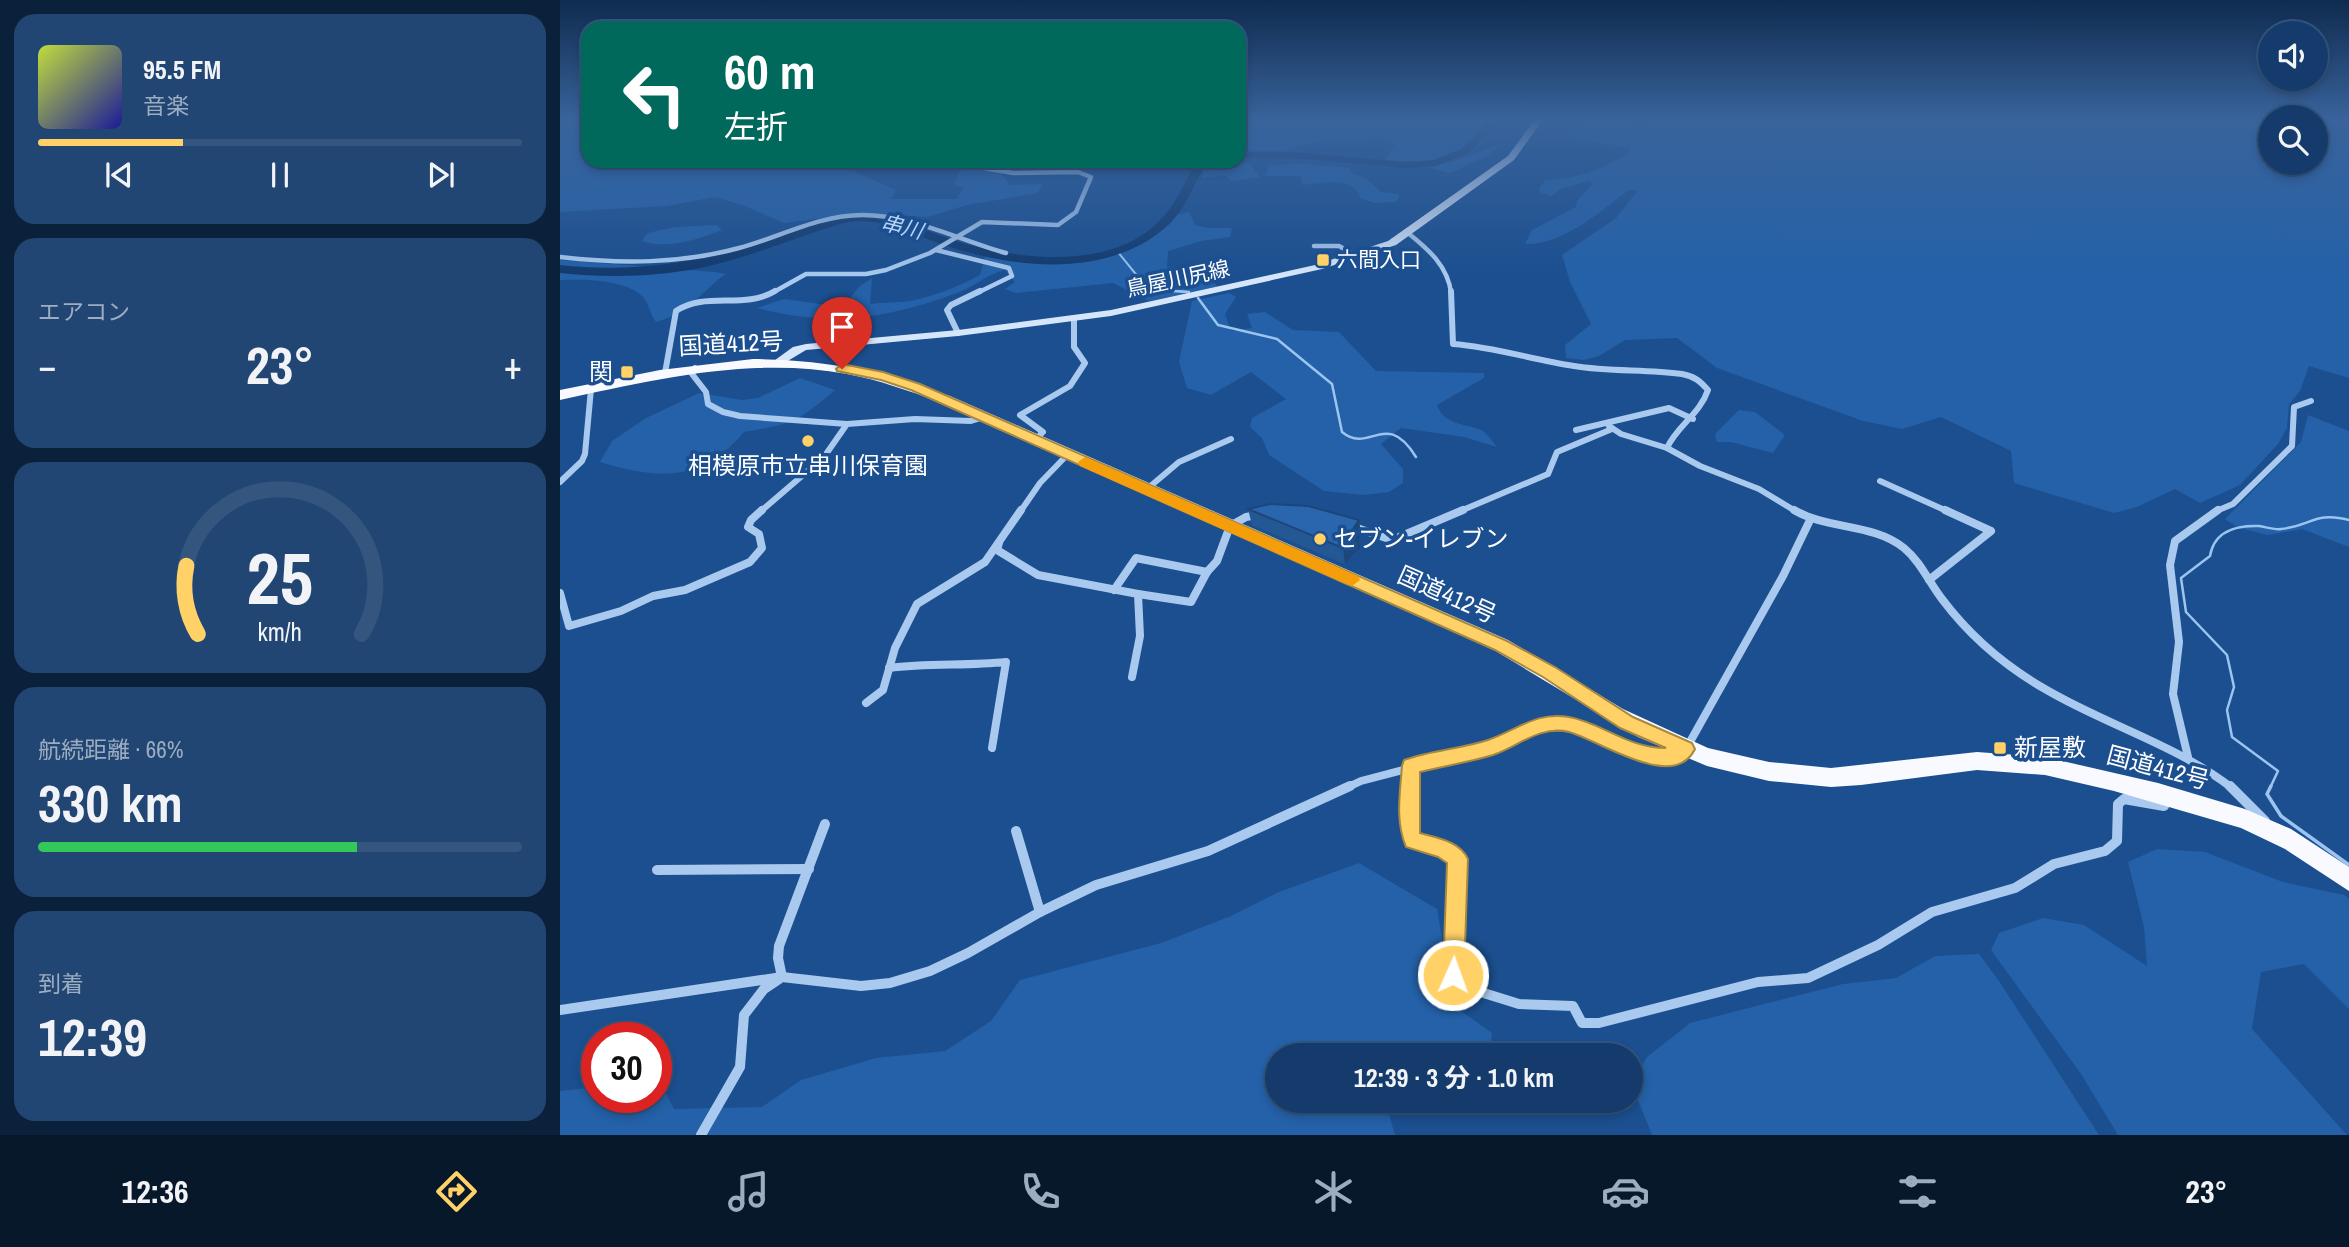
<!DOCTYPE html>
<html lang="ja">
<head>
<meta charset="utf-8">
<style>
	body { margin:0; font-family:"Archivo Narrow","Noto Sans JP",sans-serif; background:#214673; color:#f1f3f6; height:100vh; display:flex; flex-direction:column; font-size:26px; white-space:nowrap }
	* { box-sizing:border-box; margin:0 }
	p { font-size:23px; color:#9dadc1 }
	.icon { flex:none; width:38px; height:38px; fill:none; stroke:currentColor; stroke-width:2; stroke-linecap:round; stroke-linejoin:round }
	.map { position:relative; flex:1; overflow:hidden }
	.sheet { display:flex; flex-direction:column; gap:14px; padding:14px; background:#0b203b; width:560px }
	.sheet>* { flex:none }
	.banner { position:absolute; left:21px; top:21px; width:665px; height:147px; border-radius:21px; box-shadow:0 4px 10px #0003,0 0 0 2px #33557e; background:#00695c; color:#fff; overflow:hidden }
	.controls { position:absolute; left:1698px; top:21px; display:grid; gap:14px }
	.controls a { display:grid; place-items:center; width:70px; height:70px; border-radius:50%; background:#143b6b; box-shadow:0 4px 10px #0003,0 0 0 2px #33557e; font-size:35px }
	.speed { position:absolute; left:21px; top:1022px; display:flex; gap:14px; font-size:35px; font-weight:700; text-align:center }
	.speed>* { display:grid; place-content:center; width:91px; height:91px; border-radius:50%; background:#143b6b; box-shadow:0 4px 10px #0003,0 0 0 2px #33557e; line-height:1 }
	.speed .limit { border:10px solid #d22; background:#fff; color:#111 }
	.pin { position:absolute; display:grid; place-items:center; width:60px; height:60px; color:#fff; margin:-72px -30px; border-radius:50% 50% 50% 0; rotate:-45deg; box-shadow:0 0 7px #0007 }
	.pin .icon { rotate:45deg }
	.me { position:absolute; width:77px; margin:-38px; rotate:2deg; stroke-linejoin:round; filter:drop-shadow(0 0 5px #0008) }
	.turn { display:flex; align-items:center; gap:24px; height:147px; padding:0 28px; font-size:32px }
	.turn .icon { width:91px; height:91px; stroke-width:2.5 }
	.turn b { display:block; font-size:49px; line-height:60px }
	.big { font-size:52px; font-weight:700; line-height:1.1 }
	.sheet .widget { flex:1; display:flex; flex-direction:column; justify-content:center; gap:10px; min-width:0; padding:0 24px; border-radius:21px; background:#214673 }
	.sheet .dial { align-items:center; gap:0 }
	.dial svg { height:182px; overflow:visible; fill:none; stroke:#33557e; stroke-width:7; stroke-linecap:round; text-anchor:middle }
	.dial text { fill:#f1f3f6; stroke:none }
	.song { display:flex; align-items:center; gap:21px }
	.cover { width:84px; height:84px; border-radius:10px; background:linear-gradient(135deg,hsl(70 70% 55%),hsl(240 70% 35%)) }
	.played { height:7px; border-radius:4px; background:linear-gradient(90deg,#ffd166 30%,#33557e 30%) }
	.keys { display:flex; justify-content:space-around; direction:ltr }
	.heat { display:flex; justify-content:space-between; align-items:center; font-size:38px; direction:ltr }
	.charge { height:10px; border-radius:5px; background:linear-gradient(90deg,#34c759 66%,#33557e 0) }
	.trip { position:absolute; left:705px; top:1043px; width:378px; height:70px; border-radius:35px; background:#143b6b; box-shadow:0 4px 10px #0003,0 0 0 2px #33557e; font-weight:700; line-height:70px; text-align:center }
	.dock { display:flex; height:112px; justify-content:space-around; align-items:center; background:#08182b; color:#9dadc1 }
	.dock .icon { width:49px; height:49px }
	.dock .current { color:#ffd166 }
	.dock b { font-size:32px; color:#f1f3f6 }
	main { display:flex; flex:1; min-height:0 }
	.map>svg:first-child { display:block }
</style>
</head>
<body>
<main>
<section class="sheet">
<div class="widget">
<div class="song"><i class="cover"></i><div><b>95.5 FM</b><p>音楽</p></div></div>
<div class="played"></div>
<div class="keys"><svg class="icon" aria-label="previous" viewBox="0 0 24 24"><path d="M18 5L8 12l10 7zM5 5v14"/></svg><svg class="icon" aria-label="pause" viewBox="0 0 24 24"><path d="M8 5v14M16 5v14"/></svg><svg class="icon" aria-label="next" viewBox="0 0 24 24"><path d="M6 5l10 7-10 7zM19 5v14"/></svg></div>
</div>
<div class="widget"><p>エアコン</p>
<div class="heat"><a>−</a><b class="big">23°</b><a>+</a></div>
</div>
<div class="widget dial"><svg viewBox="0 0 100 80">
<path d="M14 69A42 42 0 1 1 86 69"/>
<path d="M14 69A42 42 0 0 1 9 39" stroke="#ffd166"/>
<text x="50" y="56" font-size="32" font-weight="700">25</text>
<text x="50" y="72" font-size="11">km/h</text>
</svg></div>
<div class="widget"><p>航続距離 · 66%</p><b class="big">330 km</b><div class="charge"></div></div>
<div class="widget"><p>到着</p><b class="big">12:39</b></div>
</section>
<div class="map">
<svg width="1789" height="1135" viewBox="0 0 1789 1135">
	<rect width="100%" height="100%" fill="#1b4f8f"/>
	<g fill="#2461a8">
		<path d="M679,118H942C933,127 926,140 917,147C897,164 850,163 825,160L836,143L820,139L757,141L721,151L679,150Z"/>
		<path d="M1038,118H1077L1063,128L1064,131L1070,134L1079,133L1094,126L1110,123L1111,118H1710V163H1755V118H1789V378L1749,366L1740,391L1729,404L1727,428L1718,444L1680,485L1640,503L1615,489L1577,507L1554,513L1454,483L1451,451L1381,417L1342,429L1303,421L1157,368L1117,338L1065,340L1039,356L1024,360L1006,358L1005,345L1031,324L1010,282L1002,255L1056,218L1078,190H1068C1041,212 1002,245 965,244L972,230L1016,207L1017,201L1033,184L1028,181L1000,189L992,196L981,193L979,189L985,180C1015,179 1045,170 1069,152L1070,148L1010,138L1006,133L1031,126Z"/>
		<path d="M28,131V144L23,154L28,156V161L177,168L286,162L295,172L336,190L331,199H397L403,188L394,185L404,161H450L435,164L450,185L482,184L478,193L407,205L367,217L301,213L224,223L185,206L155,197L107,206L0,212V135Z"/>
		<path d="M941,144L929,155L890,173L864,166L891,162Z"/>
		<path d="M660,162L689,163L700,177L672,181L664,175L642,178L644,168Z"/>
		<path d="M745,164L789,168L791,173L805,178L821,192L838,194L839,198L836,202L814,203L800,198C794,175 761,183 743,185L740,176H705L709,165Z"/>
		<path d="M629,212L635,225L648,228H672L670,237L641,241L608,251L607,267L650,270L657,287L589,301L553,283L455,293L445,289L455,282L445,270C427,274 414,287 397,293C327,319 270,327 197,308L224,299L282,307L300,286L312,278L310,304C323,302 337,303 350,301C374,296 398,287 420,275L426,253C443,256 462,263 480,263C525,263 586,258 612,216Z"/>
		<path d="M156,225L162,230C138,239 108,250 82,241L88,233L115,227Z"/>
		<path d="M0,260L155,272L166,274C136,295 136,310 96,322C90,315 89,303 83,297C66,279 22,279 0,280Z"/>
		<path d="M669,293L676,297L665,314L671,331L692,328L687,314L705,312L733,330L779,332L816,371L924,373V378L877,405C884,425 904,423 921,430C927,433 932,441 937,447L904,437L841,428L821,444L843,469V483L829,492L803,495L764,491L709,455L702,438L690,427L692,418L726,399L691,372L651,395L627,388L619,362L632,301Z"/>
		<path d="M240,378L275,390C238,422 232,424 184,432C142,482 99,480 40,462L52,441L86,418L139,393L182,400L198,398Z"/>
		<path d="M1179,410L1195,412L1225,435L1213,453L1171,442H1157L1155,434Z"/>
		<path d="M1748,415L1789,431V547L1742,529L1707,535L1677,527L1665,519L1741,442Z"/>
		<path d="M1597,849L1645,852L1723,882L1784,895L1789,899V1009L1744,964L1701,972L1692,1029L1787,1135H1558L1521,1074L1431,950L1439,933L1483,918L1524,925L1587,966L1584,927L1568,862Z"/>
		<path d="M799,863L877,909L894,1006L932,1033L930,1055H718V1101H848L828,1111L835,1135H0V1091L37,1087V1097H96V1080H99L114,1109L202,1107L241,1080L316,1058L385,1051L431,1021L460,980L601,943L671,916L719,892Z"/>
		<path d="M1419,954L1439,981L1539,1135H1092L1071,1083L1087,1057L1130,1023L1283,984L1336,978L1375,956Z"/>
	</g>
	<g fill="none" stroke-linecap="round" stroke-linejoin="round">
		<path stroke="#9cc4f0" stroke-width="2" d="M557,251C587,287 581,289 629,292"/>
		<g stroke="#9cc4f0" stroke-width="2.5">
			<path d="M612,291L629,292"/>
			<path d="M638,298L658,325L717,339L772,384L782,432C810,455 826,408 856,457"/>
			<path d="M1710,788L1718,771L1672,737L1667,710L1674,687L1667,655L1626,612L1621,578L1650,556C1654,532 1675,525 1699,526C1706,527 1714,530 1721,529C1751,526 1755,511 1789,520"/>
		</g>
		<path stroke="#9cc4f0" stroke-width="3.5" d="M1711,786L1707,794L1721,816L1789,865"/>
		<g fill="#123a6d" fill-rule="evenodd">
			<path d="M932,118H943L909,153L876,166L846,168L733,158H679V152H733L846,162L874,160L901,149Z"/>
			<path d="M637,161H652L646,164C633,185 625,211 606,227C545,280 451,268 381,244C349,233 319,216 284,223C235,237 189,258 140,268C94,277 46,278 0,273V265C65,272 127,265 189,246C222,235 257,219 291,214C327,210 360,229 393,240C457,260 555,273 604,216C618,200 626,179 637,161Z"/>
		</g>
		<g stroke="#a9c9ee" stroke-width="4.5">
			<path d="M848,233C868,249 888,266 891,293"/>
			<path d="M754,246H779L797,256"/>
			<path d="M376,250L449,268L452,276L417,293"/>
			<path d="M0,257C61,264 120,264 179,248C220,237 259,215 302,215C352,215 399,240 446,253"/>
			<path d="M212,293L246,274H306L326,270L370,253L422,222L498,225L516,212L531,177L518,172L453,173L401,164L315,161"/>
		</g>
		<g stroke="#a9c9ee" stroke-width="6">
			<path d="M891,291L893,344C935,347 973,360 1014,366C1050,372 1086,369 1122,374C1134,376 1140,381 1148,390C1140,414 1117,426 1107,448L1140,466L1199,489L1237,512"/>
			<path d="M398,333L387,310L391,305L420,291"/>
			<path d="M135,368L132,374L146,392L148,404L163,412L180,416L287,424"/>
			<path d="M105,373L116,311C146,291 184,310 215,291"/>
			<path d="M1049,426L1061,434L1107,448"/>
			<path d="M1016,430L1109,408L1133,419"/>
			<path d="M475,440L483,432L460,415L510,386L525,363L514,347V318"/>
			<path d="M1320,481L1389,512"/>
			<path d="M0,482L22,461L25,454L31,389"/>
			<path d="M587,489L619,462L671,439"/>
			<path d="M200,512L264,457L287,424L355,419L411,421L424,417"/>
			<path d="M460,512L480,483L508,454"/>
			<path d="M898,512L988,474L997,452L1052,429"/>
			<path d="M1654,512L1673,504L1732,446L1734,407L1751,401"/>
		</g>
		<g stroke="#a9c9ee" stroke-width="8">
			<path d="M1234,510C1268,530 1313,523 1344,548C1360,561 1369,582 1382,599C1409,635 1445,666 1485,689C1546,725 1615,744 1672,788"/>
			<path d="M794,527L832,540L903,510"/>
			<path d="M439,543L437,550L478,575L578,594L580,636L572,677"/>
			<path d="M1369,580L1431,531L1385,510"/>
			<path d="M554,590L576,558L647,572"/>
			<path d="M0,593L9,626L61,611L93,596L125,590L190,562L202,548L199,534L188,527L191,520L202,510"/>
			<path d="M578,594L631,602L647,572L657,561L670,526L686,517L697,515"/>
			<path d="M329,668C368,663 407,666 446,662L432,748"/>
			<path d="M306,703L323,690L335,648L357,604L425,562L461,510"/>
			<path d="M1628,757L1613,694L1619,642L1610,565L1615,541L1658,510"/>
			<path d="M786,788L801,781L931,747L974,726L991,723L1012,725L1051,743L1089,756L1117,757L1126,749L1223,576L1251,518"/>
			<path d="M850,788L851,766"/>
		</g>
		<g stroke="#a9c9ee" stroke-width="10">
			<path d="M850,786L849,827L853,840L883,849L898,859L893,975L898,985L959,1004L1013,1006L1022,1023H1039L1198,982L1248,978L1318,945L1372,912L1455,888L1494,864L1545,851L1557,841L1558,804L1564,799L1604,806L1608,798"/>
			<path d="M1670,786L1705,821"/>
			<path d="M456,831L480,912"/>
			<path d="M97,870L249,869"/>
			<path d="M222,977L218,958L219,946L265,824"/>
			<path d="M0,1010L222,977L301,986L330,983L370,971L408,953L480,912L536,885L648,851L790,786"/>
			<path d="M141,1135L180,1067L184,1015L204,989L219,979"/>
		</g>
		<path fill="#d6e6fa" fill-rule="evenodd" d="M976,118H984L954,160L836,245L762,269L551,316L398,336L246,350L221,365H213L211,363L233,347L246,344L398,330L551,310L755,265L828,241L948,156Z"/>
		<path fill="#f8faff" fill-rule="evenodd" d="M193,359C268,360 320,371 390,396L948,640L1063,709L1148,748L1209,762L1271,768L1417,752L1485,757L1598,783L1685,809L1731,829L1789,867V891L1725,849L1681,828L1554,791L1485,775L1417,770L1301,785L1271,787L1209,781L1147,766L1078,737L934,650L380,402C349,391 319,380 287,374C192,356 93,380 0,400V390L100,370Z"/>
	</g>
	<path fill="#245895" d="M688,509L799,520L801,536L799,539L800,547L785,564L692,525Z"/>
	<path fill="#1d4779" d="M799,520L801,536L799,539L800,547L785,564L783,548Z"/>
	<path fill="#2a66ad" stroke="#1d4779" stroke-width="2" d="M710,504L748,506L799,520L793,529L798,531L783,548L688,509Z"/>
	<linearGradient id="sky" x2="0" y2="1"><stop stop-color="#0f2b4f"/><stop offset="0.43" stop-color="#39639b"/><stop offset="1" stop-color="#39639b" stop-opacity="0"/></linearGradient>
	<rect width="1789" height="277" fill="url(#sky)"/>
	<path fill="#ffd166" stroke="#a68842" stroke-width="2" d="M282,364L323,372L360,384L947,641L995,667L1073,717L1132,743L1135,749C1114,793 1039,740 1009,732C980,725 959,746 933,755C910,762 884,766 860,772V833C877,838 900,841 908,859L904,975L901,982L893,985L886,982L883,975L887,863L878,857L846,847C835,821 840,793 842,766L844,760C871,750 901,749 928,740C957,730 977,711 1009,717C1043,723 1067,748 1106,748L1060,728L983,677L935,650L351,390L321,380L277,371L276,369Z"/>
	<path fill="#f59e0b" d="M525,457L798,576L800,580L792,586L786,584L520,466L518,462Z"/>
	<g fill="#ffd166" stroke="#1b4f8f" stroke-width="2.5">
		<rect x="756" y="253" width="14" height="14" rx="3.5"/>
		<rect x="60" y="365" width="14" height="14" rx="3.5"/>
		<circle cx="248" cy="441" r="7"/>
		<circle cx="760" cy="539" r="7"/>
		<rect x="1433" y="741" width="14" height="14" rx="3.5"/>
	</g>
	<g text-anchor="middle" stroke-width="7" stroke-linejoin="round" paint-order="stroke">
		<g font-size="21" font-style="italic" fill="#b5d3f5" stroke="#1b4f8f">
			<text transform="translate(342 227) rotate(14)" y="7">串川</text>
		</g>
		<g font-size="21" fill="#fff" stroke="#1b4f8f" text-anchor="start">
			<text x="777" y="267">六間入口</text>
		</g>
		<g font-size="21" fill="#fff" stroke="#1b4f8f">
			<text transform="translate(618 279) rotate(-12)" y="7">鳥屋川尻線</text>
		</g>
		<g font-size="24" fill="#fff" stroke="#1b4f8f">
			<text transform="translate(171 344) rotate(-3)" y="8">国道412号</text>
			<text transform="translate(887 595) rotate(24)" y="8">国道412号</text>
			<text transform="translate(1598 768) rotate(15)" y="8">国道412号</text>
		</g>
		<g font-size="24" fill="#fff" stroke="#1b4f8f" text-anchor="start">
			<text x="53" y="380" text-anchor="end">関</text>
			<text x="248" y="474" text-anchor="middle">相模原市立串川保育園</text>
			<text x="774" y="547">セブン-イレブン</text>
			<text x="1454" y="756">新屋敷</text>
		</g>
	</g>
</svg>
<div class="controls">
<a><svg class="icon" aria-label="sound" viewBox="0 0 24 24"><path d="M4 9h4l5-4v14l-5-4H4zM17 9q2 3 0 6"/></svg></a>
<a><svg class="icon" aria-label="search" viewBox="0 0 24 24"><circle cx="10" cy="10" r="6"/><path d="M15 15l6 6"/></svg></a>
</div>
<div class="speed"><div class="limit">30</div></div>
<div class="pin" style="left:282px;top:369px;background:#d93025"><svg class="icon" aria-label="arrive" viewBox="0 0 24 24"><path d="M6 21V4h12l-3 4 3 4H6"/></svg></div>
<svg class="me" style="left:893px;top:975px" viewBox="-20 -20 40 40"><circle r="17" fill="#ffd166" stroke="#fff" stroke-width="3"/><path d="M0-11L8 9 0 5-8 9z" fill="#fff"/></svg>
<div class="trip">12:39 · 3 分 · 1.0 km</div>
<div class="banner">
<div class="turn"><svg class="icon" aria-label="left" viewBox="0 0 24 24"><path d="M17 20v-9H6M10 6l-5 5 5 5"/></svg><div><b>60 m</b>左折</div></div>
</div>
</div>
</main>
<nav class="dock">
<b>12:36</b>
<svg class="icon current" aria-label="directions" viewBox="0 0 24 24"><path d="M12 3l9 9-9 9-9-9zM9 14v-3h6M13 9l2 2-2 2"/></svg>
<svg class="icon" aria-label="music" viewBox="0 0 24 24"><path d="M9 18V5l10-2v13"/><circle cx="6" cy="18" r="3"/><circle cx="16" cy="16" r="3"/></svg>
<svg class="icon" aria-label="phone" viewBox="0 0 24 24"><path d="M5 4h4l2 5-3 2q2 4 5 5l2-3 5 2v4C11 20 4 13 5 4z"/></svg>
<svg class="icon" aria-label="climate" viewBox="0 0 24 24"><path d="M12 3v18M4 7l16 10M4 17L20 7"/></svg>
<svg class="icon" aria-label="car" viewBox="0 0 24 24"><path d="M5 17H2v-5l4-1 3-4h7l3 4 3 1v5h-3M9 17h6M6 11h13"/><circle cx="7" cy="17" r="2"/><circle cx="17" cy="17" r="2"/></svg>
<svg class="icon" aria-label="filters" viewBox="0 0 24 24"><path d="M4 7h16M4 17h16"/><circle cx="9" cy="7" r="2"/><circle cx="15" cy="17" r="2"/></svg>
<b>23°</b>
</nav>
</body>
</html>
